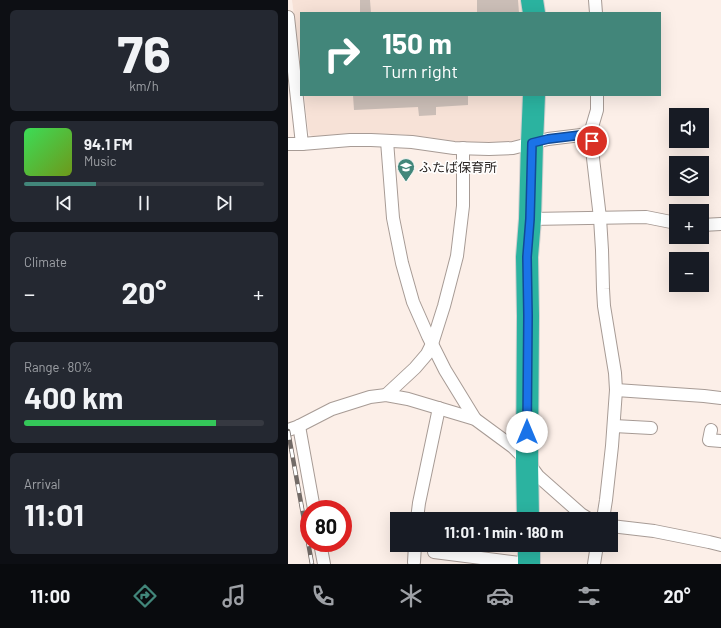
<!DOCTYPE html>
<html lang="en">
<head>
<meta charset="utf-8">
<style>
	body { margin:0; font-family:Barlow,"Noto Sans JP",sans-serif; background:#242831; color:#f1f3f6; height:100vh; display:flex; flex-direction:column; font-size:15px; white-space:nowrap }
	* { box-sizing:border-box; margin:0 }
	p { font-size:13px; color:#9ea1a6 }
	.icon { flex:none; width:22px; height:22px; fill:none; stroke:currentColor; stroke-width:2; stroke-linecap:round; stroke-linejoin:round }
	.map { position:relative; flex:1; overflow:hidden }
	.panel { display:flex; flex-direction:column; gap:10px; padding:10px; background:#0d0f14; width:288px }
	.panel>* { flex:none }
	.hud { position:absolute; left:12px; top:12px; width:361px; height:84px; border-radius:0px; box-shadow:0 4px 16px #0002; background:#42867a; color:#fff; overflow:hidden }
	.fabs { position:absolute; left:381px; top:108px; display:grid; gap:8px }
	.fabs a { display:grid; place-items:center; width:40px; height:40px; border-radius:0px; background:#171b24; box-shadow:0 4px 16px #0002; font-size:20px }
	.speed { position:absolute; left:12px; top:500px; display:flex; gap:8px; font-size:20px; font-weight:700; text-align:center }
	.speed>* { display:grid; place-content:center; width:52px; height:52px; border-radius:50%; background:#171b24; box-shadow:0 4px 16px #0002; line-height:1 }
	.speed .limit { border:6px solid #d22; background:#fff; color:#111 }
	.pin { position:absolute; display:grid; place-items:center; width:34px; height:34px; color:#fff; margin:-17px; border:2px solid #fff; border-radius:50%; box-shadow:0 1px 4px #0007 }
	.me { position:absolute; width:44px; margin:-22px; rotate:0deg; stroke-linejoin:round; filter:drop-shadow(0 0 3px #0008) }
	.turn { display:flex; align-items:center; gap:14px; height:84px; padding:0 16px; font-size:18px }
	.turn .icon { width:52px; height:52px; stroke-width:2.5 }
	.turn b { display:block; font-size:28px; line-height:34px }
	.big { font-size:30px; font-weight:700; line-height:1.1 }
	.panel .tile { flex:1; display:flex; flex-direction:column; justify-content:center; gap:6px; min-width:0; padding:0 14px; border-radius:6px; background:#242831 }
	.panel .dial { align-items:center; gap:0 }
	.dial b { font-size:52px; line-height:1 }
	.song { display:flex; align-items:center; gap:12px }
	.cover { width:48px; height:48px; border-radius:6px; background:linear-gradient(135deg,hsl(130 70% 55%),hsl(80 70% 35%)) }
	.played { height:4px; border-radius:2px; background:linear-gradient(90deg,#42867a 30%,#363941 30%) }
	.keys { display:flex; justify-content:space-around; direction:ltr }
	.heat { display:flex; justify-content:space-between; align-items:center; font-size:22px; direction:ltr }
	.charge { height:6px; border-radius:3px; background:linear-gradient(90deg,#34c759 80%,#363941 0) }
	.trip { position:absolute; left:102px; top:512px; width:228px; height:40px; border-radius:0px; background:#171b24; box-shadow:0 4px 16px #0002; font-weight:700; line-height:40px; text-align:center }
	.tab-bar { display:flex; height:64px; justify-content:space-around; align-items:center; background:#090b0e; color:#9ea1a6 }
	.tab-bar .icon { width:28px; height:28px }
	.tab-bar .active { color:#42867a }
	.tab-bar b { font-size:18px; color:#f1f3f6 }
	main { display:flex; flex:1; min-height:0 }
	.map>svg:first-child { display:block }
</style>
</head>
<body>
<main>
<section class="panel">
<div class="tile dial"><b>76</b><p>km/h</p></div>
<div class="tile">
<div class="song"><i class="cover"></i><div><b>94.1 FM</b><p>Music</p></div></div>
<div class="played"></div>
<div class="keys"><svg class="icon" aria-label="previous" viewBox="0 0 24 24"><path d="M18 5L8 12l10 7zM5 5v14"/></svg><svg class="icon" aria-label="pause" viewBox="0 0 24 24"><path d="M8 5v14M16 5v14"/></svg><svg class="icon" aria-label="next" viewBox="0 0 24 24"><path d="M6 5l10 7-10 7zM19 5v14"/></svg></div>
</div>
<div class="tile"><p>Climate</p>
<div class="heat"><a>−</a><b class="big">20°</b><a>+</a></div>
</div>
<div class="tile"><p>Range · 80%</p><b class="big">400 km</b><div class="charge"></div></div>
<div class="tile"><p>Arrival</p><b class="big">11:01</b></div>
</section>
<div class="map">
<svg width="433" height="564" viewBox="0 0 433 564">
	<rect width="100%" height="100%" fill="#fcefe8"/>
	<g fill="#f7e2d7">
		<path d="M4,0H237L238,13H13V71Z"/>
		<path d="M16,95H237L233,139L214,143H179L139,137L110,134H81L27,137L22,135L20,129Z"/>
	</g>
	<g fill="#cbbeb7">
		<path d="M72,0H82L83,13H72Z"/>
		<path d="M189,0H230L231,13H189Z"/>
		<path d="M65,95H180V105L148,107V115L131,116L130,107L66,110Z"/>
	</g>
	<g fill="none" stroke-linecap="round" stroke-linejoin="round">
		<g stroke="#a79b95" stroke-width="14">
			<g id="street">
				<path d="M307,0L308,13"/>
				<path d="M0,17L14,144"/>
				<path d="M301,137L309,110V95"/>
				<path d="M99,141L105,218L114,263L125,302L140,336L157,370L187,419"/>
				<path d="M0,144H14L62,140H83L124,142L166,148L201,149L225,148L260,139L293,135L301,137L303,141L312,218L314,250L315,289L316,306L327,373L328,390L324,446L318,500L315,519"/>
				<path d="M242,219L358,217L388,223"/>
				<path d="M414,225L433,224"/>
				<path d="M328,390L416,396L433,398"/>
				<path d="M98,395L127,368L139,354L144,344L156,306L169,256L175,206V148"/>
				<path d="M11,426L26,509"/>
				<path d="M326,426L363,428"/>
				<path d="M0,430L9,427L44,409L82,397L98,395L120,399L187,419L225,447L239,461L250,476L293,514L301,519"/>
				<path d="M423,430L421,440L433,441"/>
				<path d="M129,519L131,503L151,408"/>
				<path d="M323,526L366,531L421,542L433,545"/>
				<path d="M32,543L36,564"/>
				<path d="M146,552L240,564"/>
				<path d="M126,562L127,545"/>
				<path d="M306,564L309,545"/>
			</g>
		</g>
		<g stroke="#d0cfcf" stroke-width="24">
			<g id="highway">
				<path d="M244,0L246,13"/>
				<path d="M240,519L239,461L240,316L239,257L242,219L244,143L246,95"/>
				<path d="M241,545V564"/>
			</g>
		</g>
		<use href="#street" stroke="#fff" stroke-width="12"/>
		<use href="#highway" stroke="#2bb3a0" stroke-width="22"/>
		<g stroke="#726a66" stroke-width="4.5">
			<path id="rail" d="M0,431L24,564"/>
		</g>
		<use href="#rail" stroke="#fff" stroke-width="3" stroke-dasharray="9" stroke-linecap="butt"/>
	</g>
	<g fill="none" stroke-linecap="round" stroke-linejoin="round">
		<g stroke="#114b97" stroke-width="10">
			<path id="route" d="M239,432L240,316L239,257L242,219L244,143L260,139L293,135L301,138L304,141"/>
		</g>
		<use href="#route" stroke="#1a73e8" stroke-width="7"/>
	</g>
	<defs>
		<g id="school-pin" transform="scale(0.9)"><path d="M0 17L-7.5 6A9.5 9.5 0 1 1 7.5 6Z" fill="#42867a" stroke="#fff"/><path d="M0-5L7-2L0 1L-7-2ZM-4 1L0 2.5L4 1V4Q0 6-4 4Z" fill="#fff"/></g>
	</defs>
	<g fill-rule="evenodd">
		<use href="#school-pin" x="118" y="167"/>
	</g>
	<g text-anchor="middle" stroke-width="3" stroke-linejoin="round" paint-order="stroke">
		<g font-size="13" fill="#2b2624" stroke="#fff" text-anchor="start">
			<text x="131" y="172">ふたば保育所</text>
		</g>
	</g>
</svg>
<div class="fabs">
<a><svg class="icon" aria-label="sound" viewBox="0 0 24 24"><path d="M4 9h4l5-4v14l-5-4H4zM17 9q2 3 0 6"/></svg></a>
<a><svg class="icon" aria-label="layers" viewBox="0 0 24 24"><path d="M12 4l9 5-9 5-9-5zM3 14l9 5 9-5"/></svg></a>
<a>+</a>
<a>−</a>
</div>
<div class="speed"><div class="limit">80</div></div>
<div class="pin" style="left:304px;top:141px;background:#d93025"><svg class="icon" aria-label="arrive" viewBox="0 0 24 24"><path d="M6 21V4h12l-3 4 3 4H6"/></svg></div>
<svg class="me" style="left:239px;top:432px" viewBox="-20 -20 40 40"><circle r="19" fill="#fff"/><path d="M0-13L10 11 0 6-10 11z" fill="#1a73e8"/></svg>
<div class="trip">11:01 · 1 min · 180 m</div>
<div class="hud">
<div class="turn"><svg class="icon" aria-label="right" viewBox="0 0 24 24"><path d="M7 20v-9h11M14 6l5 5-5 5"/></svg><div><b>150 m</b>Turn right</div></div>
</div>
</div>
</main>
<nav class="tab-bar">
<b>11:00</b>
<svg class="icon active" aria-label="directions" viewBox="0 0 24 24"><path d="M12 3l9 9-9 9-9-9zM9 14v-3h6M13 9l2 2-2 2"/></svg>
<svg class="icon" aria-label="music" viewBox="0 0 24 24"><path d="M9 18V5l10-2v13"/><circle cx="6" cy="18" r="3"/><circle cx="16" cy="16" r="3"/></svg>
<svg class="icon" aria-label="phone" viewBox="0 0 24 24"><path d="M5 4h4l2 5-3 2q2 4 5 5l2-3 5 2v4C11 20 4 13 5 4z"/></svg>
<svg class="icon" aria-label="climate" viewBox="0 0 24 24"><path d="M12 3v18M4 7l16 10M4 17L20 7"/></svg>
<svg class="icon" aria-label="car" viewBox="0 0 24 24"><path d="M5 17H2v-5l4-1 3-4h7l3 4 3 1v5h-3M9 17h6M6 11h13"/><circle cx="7" cy="17" r="2"/><circle cx="17" cy="17" r="2"/></svg>
<svg class="icon" aria-label="filters" viewBox="0 0 24 24"><path d="M4 7h16M4 17h16"/><circle cx="9" cy="7" r="2"/><circle cx="15" cy="17" r="2"/></svg>
<b>20°</b>
</nav>
</body>
</html>
